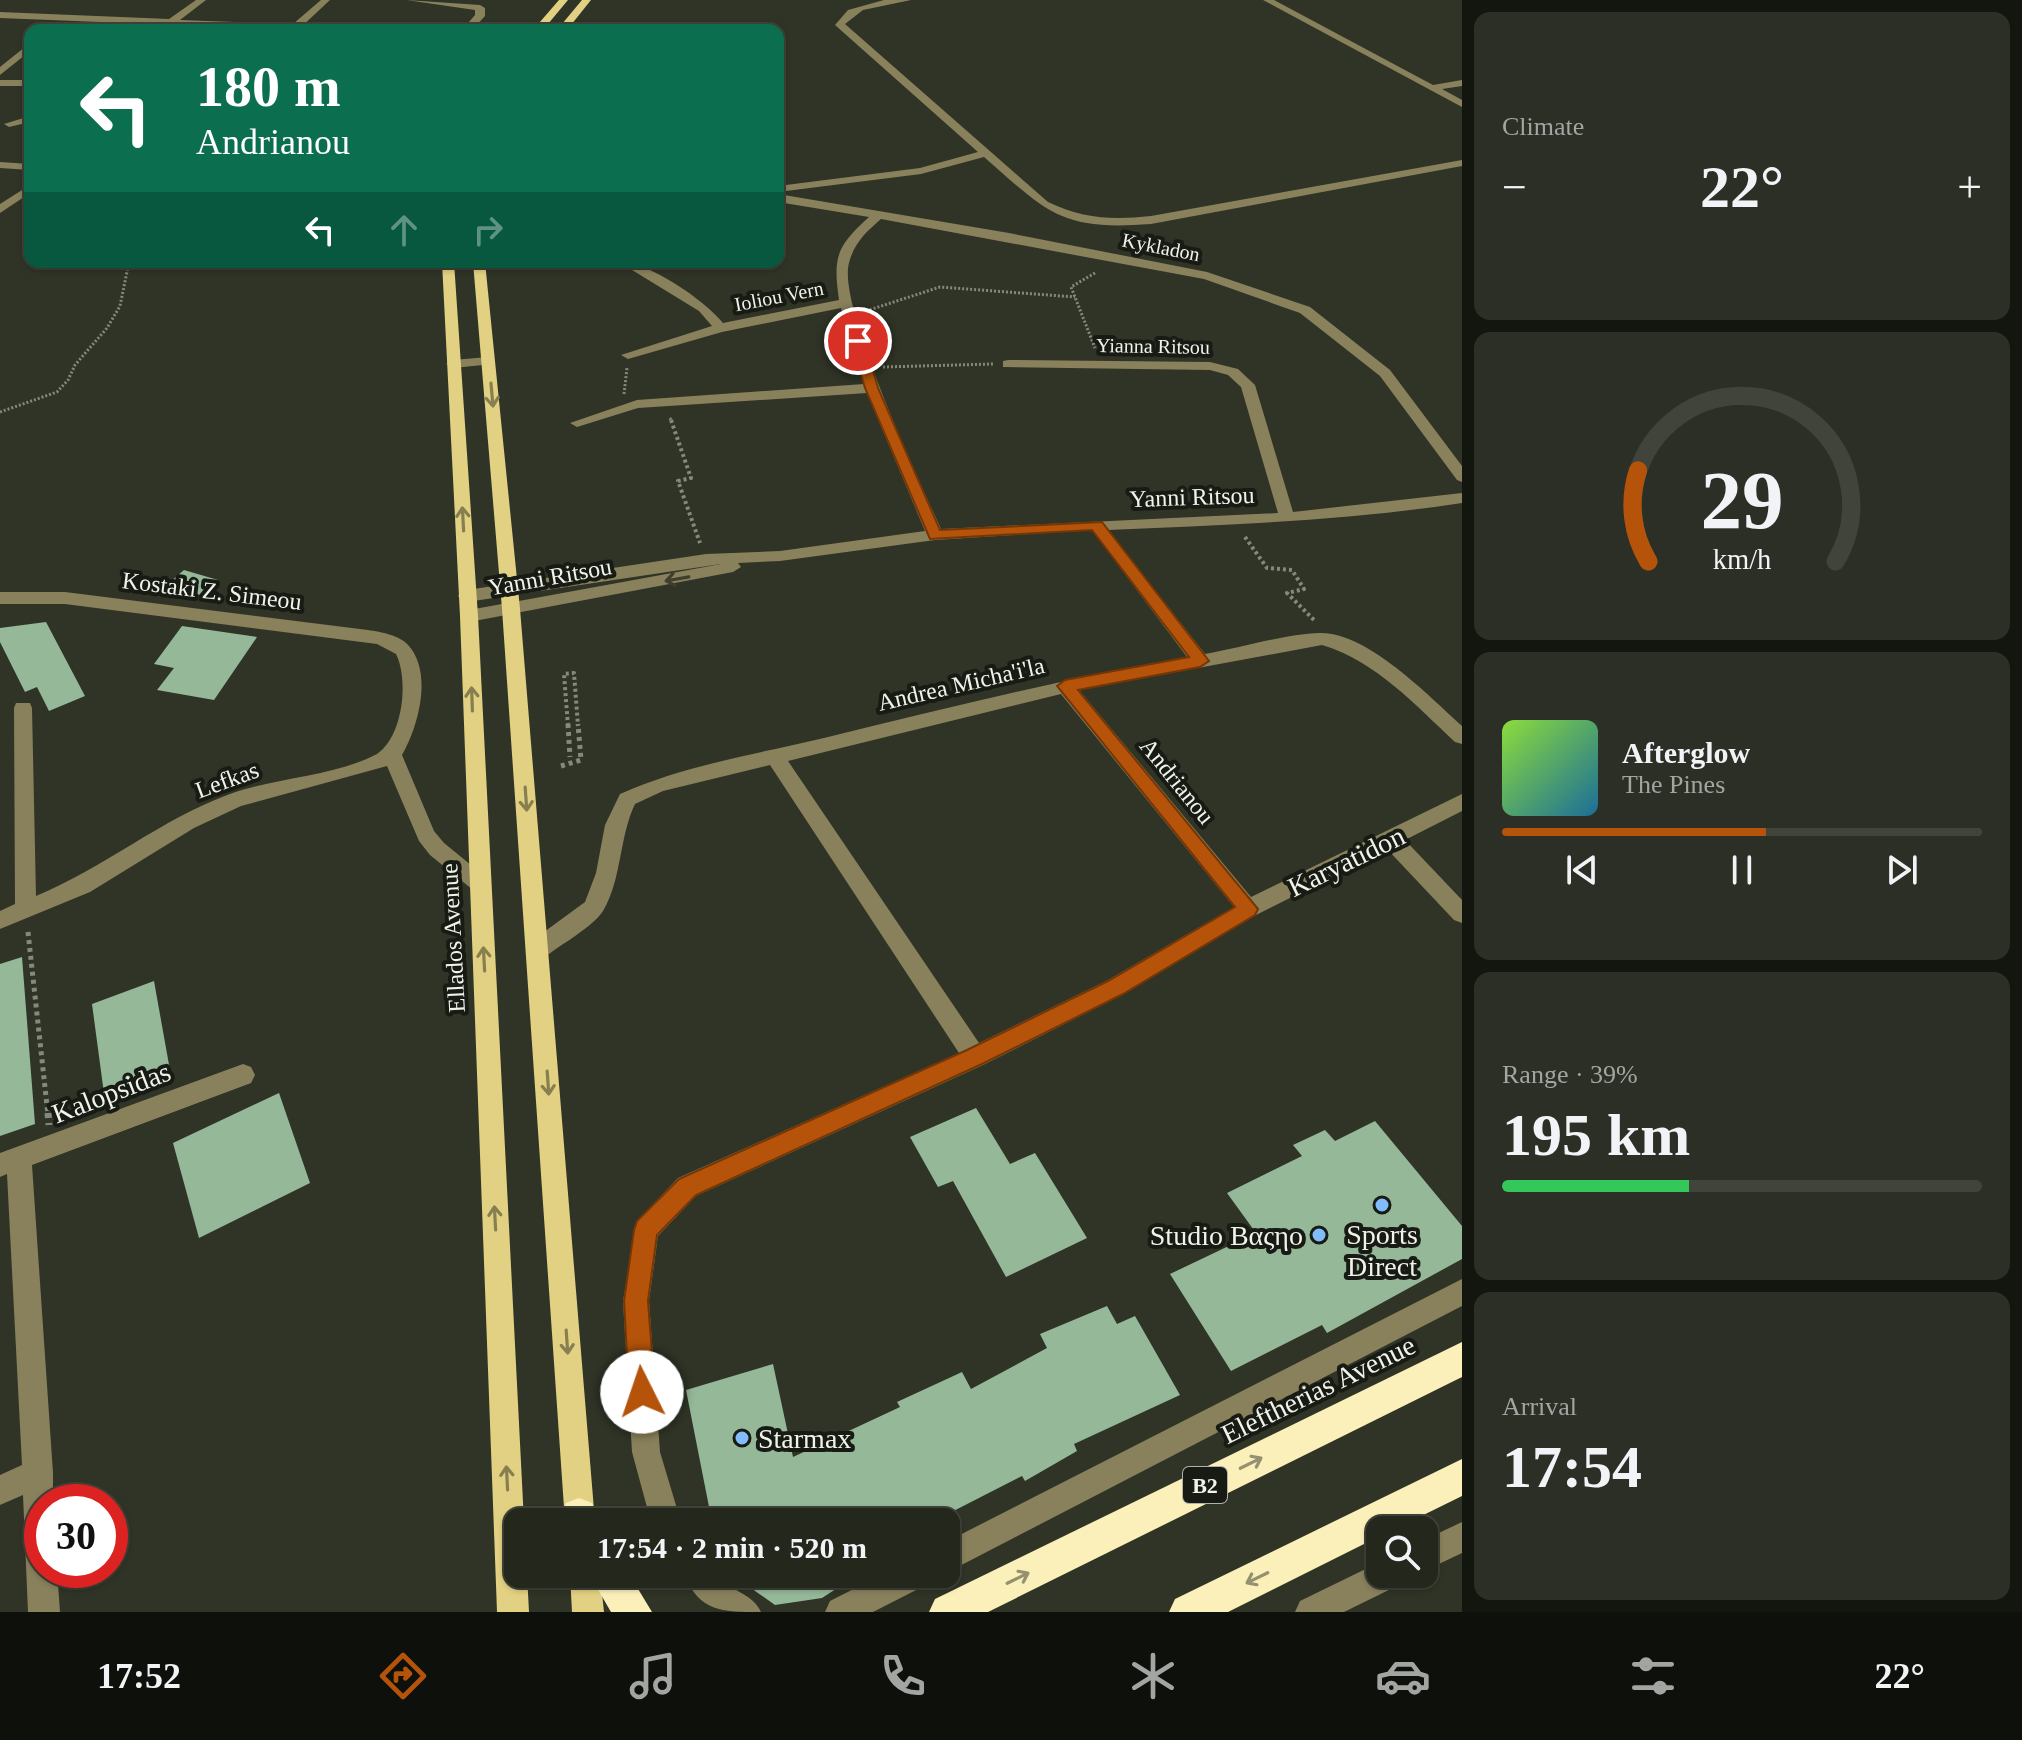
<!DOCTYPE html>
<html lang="en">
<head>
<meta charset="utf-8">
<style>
	body { margin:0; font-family:Georgia,serif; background:#2b2f25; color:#f1f3f6; height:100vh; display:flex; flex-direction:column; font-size:30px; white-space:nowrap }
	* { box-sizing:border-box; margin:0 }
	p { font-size:26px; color:#a3a5a3 }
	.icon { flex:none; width:44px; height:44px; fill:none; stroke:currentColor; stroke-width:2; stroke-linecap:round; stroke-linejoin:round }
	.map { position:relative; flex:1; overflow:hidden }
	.side { display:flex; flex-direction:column; gap:12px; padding:12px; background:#13150f; width:560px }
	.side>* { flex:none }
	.top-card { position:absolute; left:24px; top:24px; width:760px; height:244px; border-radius:16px; box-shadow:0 2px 6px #0004,0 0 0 2px #40443b; background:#0b6e4f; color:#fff; overflow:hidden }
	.tools { position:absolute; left:1366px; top:1516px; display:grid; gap:16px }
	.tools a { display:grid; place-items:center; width:72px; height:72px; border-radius:16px; background:#23271c; box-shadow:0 2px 6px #0004,0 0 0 2px #40443b; font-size:40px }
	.speed { position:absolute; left:24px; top:1484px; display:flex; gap:16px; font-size:40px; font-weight:700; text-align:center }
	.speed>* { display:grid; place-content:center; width:104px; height:104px; border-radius:50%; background:#23271c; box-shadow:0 2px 6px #0004,0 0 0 2px #40443b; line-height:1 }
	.speed .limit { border:12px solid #d22; background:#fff; color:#111 }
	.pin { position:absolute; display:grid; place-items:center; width:68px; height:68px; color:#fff; margin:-34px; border:4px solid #fff; border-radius:50%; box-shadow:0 2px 8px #0007 }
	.me { position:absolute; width:88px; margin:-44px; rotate:356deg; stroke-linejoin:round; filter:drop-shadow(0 0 6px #0008) }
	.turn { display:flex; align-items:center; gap:28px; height:168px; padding:0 40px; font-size:36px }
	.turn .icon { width:104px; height:104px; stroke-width:2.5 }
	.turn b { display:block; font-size:56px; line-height:68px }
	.lanes { display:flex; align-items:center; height:76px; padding:0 40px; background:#0003; justify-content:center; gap:40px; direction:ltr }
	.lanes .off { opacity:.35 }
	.big { font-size:60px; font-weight:800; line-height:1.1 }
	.side .widget { flex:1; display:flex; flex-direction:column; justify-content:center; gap:12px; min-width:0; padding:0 28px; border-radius:16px; background:#2b2f25 }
	.side .dial { align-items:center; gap:0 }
	.dial svg { height:208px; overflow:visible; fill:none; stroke:#40443b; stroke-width:7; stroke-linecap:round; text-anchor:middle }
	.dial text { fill:#f1f3f6; stroke:none }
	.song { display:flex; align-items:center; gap:24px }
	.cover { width:96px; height:96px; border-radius:12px; background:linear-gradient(135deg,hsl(90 70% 55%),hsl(200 70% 35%)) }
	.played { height:8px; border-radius:4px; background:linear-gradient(90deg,#b45309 55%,#40443b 55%) }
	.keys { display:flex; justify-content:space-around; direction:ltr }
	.heat { display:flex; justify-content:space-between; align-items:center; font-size:44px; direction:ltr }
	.charge { height:12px; border-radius:6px; background:linear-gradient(90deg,#34c759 39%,#40443b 0) }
	.trip { position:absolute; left:504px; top:1508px; width:456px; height:80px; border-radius:16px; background:#23271c; box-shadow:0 2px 6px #0004,0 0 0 2px #40443b; font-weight:800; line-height:80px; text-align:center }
	.tab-bar { display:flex; height:128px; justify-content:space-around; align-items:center; background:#0e100b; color:#a3a5a3 }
	.tab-bar .icon { width:56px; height:56px }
	.tab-bar .active { color:#b45309 }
	.tab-bar b { font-size:36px; color:#f1f3f6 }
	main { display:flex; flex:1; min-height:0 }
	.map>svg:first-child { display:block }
</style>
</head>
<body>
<main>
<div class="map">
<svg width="1462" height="1612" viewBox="0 0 1462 1612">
	<rect width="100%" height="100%" fill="#2f3426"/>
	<g fill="#95b899">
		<path d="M184,570L218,580L198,599L163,588Z"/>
		<path d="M46,622L85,696L49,711L37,687L25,692L0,642V628Z"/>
		<path d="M182,626L257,637L214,700L157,690L174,668L154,664Z"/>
		<path d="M22,957L35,1124L0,1136V964Z"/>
		<path d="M154,981L171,1076L105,1101L92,1004Z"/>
		<path d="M279,1093L310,1183L199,1238L173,1143Z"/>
		<path d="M976,1108L1010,1164L1035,1153L1087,1238L1006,1277L953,1181L938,1187L910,1137Z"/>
		<path d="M1375,1121L1462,1226V1259L1327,1333L1322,1325L1231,1371L1170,1274L1256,1233L1227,1193L1302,1156L1293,1145L1325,1130L1335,1141Z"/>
		<path d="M1107,1306L1117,1324L1135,1316L1180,1395L1074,1444L1077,1451L1025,1481L1022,1476L932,1522H712L686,1390L773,1364L793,1457L900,1407L897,1402L962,1372L971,1389L1047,1348L1040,1334Z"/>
		<path d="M731,1574H859L822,1598L775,1605Z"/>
	</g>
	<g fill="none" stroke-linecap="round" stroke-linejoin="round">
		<g stroke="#85897d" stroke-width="3" stroke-dasharray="2 2" stroke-linecap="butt">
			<path d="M1095,273L1071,287L1095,348"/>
			<path d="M866,311L940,287L1075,297"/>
			<path d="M883,367L993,364"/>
			<path d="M624,394L627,368"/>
			<path d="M0,412L57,392L68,380L75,365L107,328L120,306L129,262"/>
			<path d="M670,418L672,422"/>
		</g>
		<g stroke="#85897d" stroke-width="4" stroke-dasharray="3 3" stroke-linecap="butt">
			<path d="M671,420L691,478L678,481L700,543"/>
			<path d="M1245,537L1267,568L1292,570L1304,589L1287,593L1314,620"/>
			<path d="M568,726L564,674L574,673L578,726"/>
		</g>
		<g stroke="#85897d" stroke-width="5" stroke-dasharray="4 4" stroke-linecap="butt">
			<path d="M568,724L570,757"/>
			<path d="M561,766L581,760L578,724"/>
			<path d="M28,932L48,1115"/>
		</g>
		<path stroke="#85897d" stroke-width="7" stroke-dasharray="5 5" stroke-linecap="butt" d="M48,1113L49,1125"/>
		<g fill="#89815c" fill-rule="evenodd">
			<path d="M196,0H206L180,20L293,24L321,0H330L298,30L0,18V12L169,19Z"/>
			<path d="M406,0L480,5L485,8V16L472,30H462L475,15V10Z"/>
			<path d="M884,0H911L863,10L845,24L1048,202C1083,219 1113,220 1151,216L1462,160V166L1151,224C1061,231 1048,213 984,157L921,174L778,192V186L920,168L978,152L835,25L848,10Z"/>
			<path d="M1263,0H1274L1433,85L1462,80V86L1442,89L1462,100V107Z"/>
			<path d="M30,43V51L0,75V67Z"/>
			<rect x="0" y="80" width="30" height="6"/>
			<path d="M30,116V122L9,127L4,124Z"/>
			<path d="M0,162L30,164V170L0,168Z"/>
			<path d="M30,185V193L0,213V204Z"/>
			<path d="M778,194L1009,233L1207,272L1310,307L1390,370L1462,466V482L1457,480L1380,376L1300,313L1204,279L881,219C866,232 854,243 849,263C837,306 920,482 941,529L1278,513L1241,387L1228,375L1210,370L1003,367V361L1008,360L1210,362L1238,369L1255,385L1293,512L1462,493V503C1344,521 1227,525 1108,530L1205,654C1241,648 1284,634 1320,633C1367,632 1429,696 1462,726V744L1455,742C1415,705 1376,661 1322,645L1079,690L1251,897L1462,794V811L1405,840L1462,900V923L1454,920L1387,849L1256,915L1124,994L983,1065L696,1196L658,1236L649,1301L660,1452L681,1522H651L632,1452L623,1301L637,1221L678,1178L959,1053L770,765L663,791L635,804C619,837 622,879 603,911C594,926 560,945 545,957L537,959L529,957L526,950L529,943L585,902L596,873L605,825L620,794C685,765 757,754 824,738C945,708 1065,679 1187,657L1092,530L935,540L780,561L738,563L741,567L733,572L469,622L463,620L460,616L463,612L469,610L721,564L467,602L461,600L458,596L461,592L467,590L706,554L780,551L925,531L867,393L638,408L577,427L570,423L637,400L864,384L841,308L722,332L628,359L621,355L712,326L699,311L619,262C650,262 704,300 723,323L839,300C833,257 836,247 869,217L778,202ZM1061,694L1234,907L1108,980L979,1043L788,761Z"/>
			<path d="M488,357L495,361L493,364L453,368L446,364L453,360Z"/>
			<path d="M0,592H65L368,630C381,632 400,635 409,646C433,674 418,727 402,755L434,831L444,843L487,878L491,884L487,890L480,893L473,890L430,855L419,841L387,766L241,806L194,828L90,892L0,929V911L15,904L14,708L16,703H30L32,708L36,896C104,868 161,819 230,794C277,777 333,777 377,754C403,737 409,680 396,654L377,644L65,604H0Z"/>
			<path d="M243,1064L251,1067L255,1075L251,1083L32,1165L53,1473V1502H42V1570H57L60,1612H28L23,1495L0,1505V1475L22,1465L7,1174L0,1177V1153Z"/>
			<path d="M1462,1279V1306L946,1573V1542Z"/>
			<path d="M1462,1522V1553L1424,1571V1540Z"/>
			<path d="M1380,1562V1574H1403L1399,1585L1344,1612H1295L1300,1601Z"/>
			<path d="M683,1574H716C728,1591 752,1592 761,1612C720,1612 701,1612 683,1574Z"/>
			<path d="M883,1574H930L926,1585L873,1612H825L830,1601Z"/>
		</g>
		<g fill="#e2d182" fill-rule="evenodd">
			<path d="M559,0H568L543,30H533Z"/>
			<path d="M582,0H591L567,30H557Z"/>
			<path d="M442,262H454L478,616L524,1522H518V1574H527L529,1612H497L460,616Z"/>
			<path d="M473,262H485L520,609L595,1522H565L502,609Z"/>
			<path d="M570,1574H600L604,1612H572Z"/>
		</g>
		<g fill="#fcf0ba" fill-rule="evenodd">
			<path d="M1462,1342V1377L988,1612H929L935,1599Z"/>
			<path d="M1462,1459V1496L1393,1530H1380V1536L1228,1612H1169L1175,1599Z"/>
			<path d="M579,1498L592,1503L600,1522H564L561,1516L566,1503Z"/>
			<path d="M589,1574H629L652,1612H611Z"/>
		</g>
	</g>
	<defs><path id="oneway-shaft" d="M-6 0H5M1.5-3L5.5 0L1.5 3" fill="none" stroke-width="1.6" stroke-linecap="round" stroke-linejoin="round" transform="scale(2)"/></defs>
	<g stroke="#877f50">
		<use href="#oneway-shaft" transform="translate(492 395) rotate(85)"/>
		<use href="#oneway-shaft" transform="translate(463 519) rotate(-93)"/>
		<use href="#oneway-shaft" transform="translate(472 699) rotate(-92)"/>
		<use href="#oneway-shaft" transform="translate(526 799) rotate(86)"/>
		<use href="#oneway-shaft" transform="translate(484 959) rotate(-93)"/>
		<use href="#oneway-shaft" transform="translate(548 1083) rotate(86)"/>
		<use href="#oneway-shaft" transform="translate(495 1218) rotate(-93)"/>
		<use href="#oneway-shaft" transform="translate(567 1342) rotate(86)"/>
		<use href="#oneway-shaft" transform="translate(507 1478) rotate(-93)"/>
	</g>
	<use stroke="#403e2d" href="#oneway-shaft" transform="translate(677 579) rotate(170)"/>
	<g stroke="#95906f">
		<use href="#oneway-shaft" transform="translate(1251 1463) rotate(-26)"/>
		<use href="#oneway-shaft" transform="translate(1018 1578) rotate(-26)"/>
		<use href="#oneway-shaft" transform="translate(1257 1578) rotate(154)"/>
	</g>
	<path fill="#b45309" stroke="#753606" stroke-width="2" d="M858,338L864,341L878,388L940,530L1102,522L1206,657L1209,661L1200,667L1078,690L1258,909L1255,915L1123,994L982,1064L696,1195L657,1235L648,1301L655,1392L651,1401L642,1404L633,1401L629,1392L624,1301L634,1230L637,1221L679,1179L967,1050L1108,981L1235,907L1057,686L1065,680L1189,657L1092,530L930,539L865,388L851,341Z"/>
	<g fill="#80bdfa" stroke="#181a14" stroke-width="3">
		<circle cx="1382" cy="1205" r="8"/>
		<circle cx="1319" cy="1235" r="8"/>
		<circle cx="742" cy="1438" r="8"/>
	</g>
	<g text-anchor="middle" stroke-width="8" stroke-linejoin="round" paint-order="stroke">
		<g font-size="20" fill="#f0f3ea" stroke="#181a14">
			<text transform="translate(1161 247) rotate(11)" y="7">Kykladon</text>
			<text transform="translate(779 296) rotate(-11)" y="7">Ioliou Vern</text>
			<text transform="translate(1153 346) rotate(1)" y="7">Yianna Ritsou</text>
		</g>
		<rect fill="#181a14" stroke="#afb2aa" stroke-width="2" x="1183" y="1467" width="44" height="36" rx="6"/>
		<g font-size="22" font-weight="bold" fill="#f0f3ea">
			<text x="1205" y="1493">B2</text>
		</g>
		<g font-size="24" fill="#f0f3ea" stroke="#181a14">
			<text transform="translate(1192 497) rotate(-2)" y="8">Yanni Ritsou</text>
			<text transform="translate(550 577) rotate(-10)" y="8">Yanni Ritsou</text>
			<text transform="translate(212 591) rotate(7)" y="8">Kostaki Z. Simeou</text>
			<text transform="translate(961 684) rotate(-13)" y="8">Andrea Micha'i'la</text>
			<text transform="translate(227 780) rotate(-20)" y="8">Lefkas</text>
			<text transform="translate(1177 781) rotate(51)" y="8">Andrianou</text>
			<text transform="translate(453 938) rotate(-93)" y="8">Ellados Avenue</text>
		</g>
		<g font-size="28" fill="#f0f3ea" stroke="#181a14">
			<text transform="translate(1346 861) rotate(-26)" y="10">Karyatidon</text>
			<text transform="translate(111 1092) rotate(-21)" y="10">Kalopsidas</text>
			<text transform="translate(1318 1389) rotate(-26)" y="10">Eleftherias Avenue</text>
		</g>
		<g font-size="28" fill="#f0f3ea" stroke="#181a14">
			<text x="1382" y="1244">Sports<tspan x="1382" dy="32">Direct</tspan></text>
			<text x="1303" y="1245" text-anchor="end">Studio Βαςηο</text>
			<text x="758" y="1448" text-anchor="start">Starmax</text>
		</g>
	</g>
</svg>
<div class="tools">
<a><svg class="icon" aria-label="search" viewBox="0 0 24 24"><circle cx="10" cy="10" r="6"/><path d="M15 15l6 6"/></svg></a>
</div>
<div class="speed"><div class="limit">30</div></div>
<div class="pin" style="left:858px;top:341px;background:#d93025"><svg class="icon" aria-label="arrive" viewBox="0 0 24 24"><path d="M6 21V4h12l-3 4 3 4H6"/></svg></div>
<svg class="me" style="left:642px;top:1392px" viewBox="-20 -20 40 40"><circle r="19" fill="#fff"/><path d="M0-13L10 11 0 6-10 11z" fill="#b45309"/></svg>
<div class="trip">17:54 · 2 min · 520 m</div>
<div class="top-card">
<div class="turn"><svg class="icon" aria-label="left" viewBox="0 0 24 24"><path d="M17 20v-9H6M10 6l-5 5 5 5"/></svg><div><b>180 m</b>Andrianou</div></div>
<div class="lanes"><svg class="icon" aria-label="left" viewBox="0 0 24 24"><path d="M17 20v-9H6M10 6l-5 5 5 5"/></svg><svg class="icon off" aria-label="ahead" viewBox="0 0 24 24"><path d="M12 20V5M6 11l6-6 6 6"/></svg><svg class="icon off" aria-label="right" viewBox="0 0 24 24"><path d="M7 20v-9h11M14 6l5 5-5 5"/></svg></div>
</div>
</div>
<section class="side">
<div class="widget"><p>Climate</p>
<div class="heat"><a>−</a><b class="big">22°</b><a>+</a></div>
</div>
<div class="widget dial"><svg viewBox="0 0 100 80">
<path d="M14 69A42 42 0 1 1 86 69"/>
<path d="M14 69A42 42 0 0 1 10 34" stroke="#b45309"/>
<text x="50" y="56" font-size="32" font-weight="700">29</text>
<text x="50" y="72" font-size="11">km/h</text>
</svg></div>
<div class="widget">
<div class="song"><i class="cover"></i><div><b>Afterglow</b><p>The Pines</p></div></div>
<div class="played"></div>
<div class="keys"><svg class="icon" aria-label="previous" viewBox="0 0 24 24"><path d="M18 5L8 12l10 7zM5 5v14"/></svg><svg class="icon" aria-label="pause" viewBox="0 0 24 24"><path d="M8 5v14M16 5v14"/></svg><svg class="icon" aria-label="next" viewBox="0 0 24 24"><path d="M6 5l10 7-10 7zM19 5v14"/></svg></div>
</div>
<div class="widget"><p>Range · 39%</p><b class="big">195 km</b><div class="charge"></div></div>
<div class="widget"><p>Arrival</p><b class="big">17:54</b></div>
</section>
</main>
<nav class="tab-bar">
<b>17:52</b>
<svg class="icon active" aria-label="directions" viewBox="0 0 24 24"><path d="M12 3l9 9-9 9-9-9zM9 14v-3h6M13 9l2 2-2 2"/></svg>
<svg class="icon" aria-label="music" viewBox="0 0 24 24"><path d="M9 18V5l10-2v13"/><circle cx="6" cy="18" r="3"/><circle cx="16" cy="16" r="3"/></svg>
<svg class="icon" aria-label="phone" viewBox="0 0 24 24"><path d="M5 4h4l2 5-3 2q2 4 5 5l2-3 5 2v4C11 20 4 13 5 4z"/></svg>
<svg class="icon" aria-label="climate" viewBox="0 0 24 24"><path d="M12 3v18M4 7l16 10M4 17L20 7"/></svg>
<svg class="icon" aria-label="car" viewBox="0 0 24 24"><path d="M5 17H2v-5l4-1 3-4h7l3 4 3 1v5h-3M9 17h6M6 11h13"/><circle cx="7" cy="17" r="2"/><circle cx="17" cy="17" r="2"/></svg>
<svg class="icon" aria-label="filters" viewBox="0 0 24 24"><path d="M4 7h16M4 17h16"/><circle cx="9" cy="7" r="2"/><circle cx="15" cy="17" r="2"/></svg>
<b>22°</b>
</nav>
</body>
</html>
